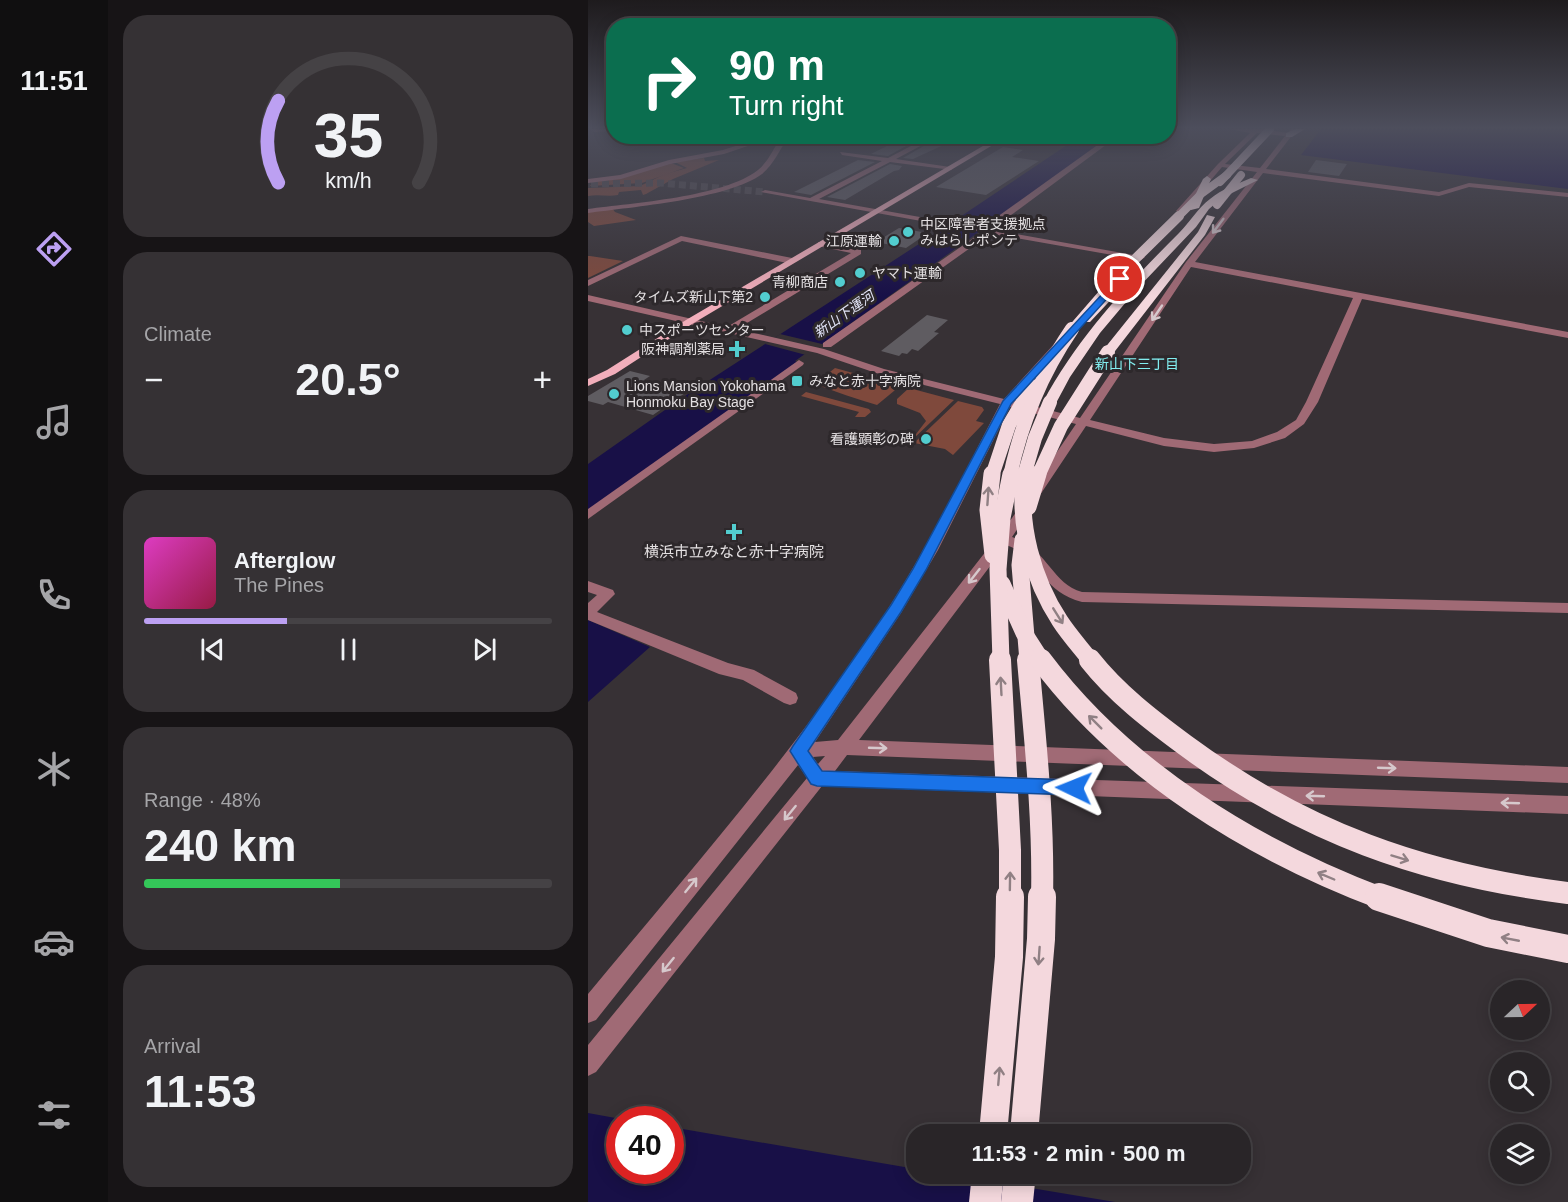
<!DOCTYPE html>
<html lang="en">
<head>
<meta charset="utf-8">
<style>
	body { margin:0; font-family:Arial,"Noto Sans JP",sans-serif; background:#353134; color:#f1f3f6; height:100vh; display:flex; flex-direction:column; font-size:22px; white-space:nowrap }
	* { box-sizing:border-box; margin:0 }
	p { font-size:20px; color:#a5a5a8 }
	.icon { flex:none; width:33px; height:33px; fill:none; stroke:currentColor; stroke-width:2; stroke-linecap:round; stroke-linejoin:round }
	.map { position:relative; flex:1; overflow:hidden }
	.details { display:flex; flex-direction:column; gap:15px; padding:15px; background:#171416; width:480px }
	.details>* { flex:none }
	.top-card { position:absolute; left:18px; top:18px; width:570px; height:126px; border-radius:24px; box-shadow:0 3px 15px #0003,0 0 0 2px #454245; background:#0b6e4f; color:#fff; overflow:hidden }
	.needle { width:39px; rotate:68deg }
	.tools { position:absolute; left:902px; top:980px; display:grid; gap:12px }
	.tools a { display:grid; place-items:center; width:60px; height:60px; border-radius:50%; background:#292528; box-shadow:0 3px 15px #0003,0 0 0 2px #454245; font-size:30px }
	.speed { position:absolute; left:18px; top:1106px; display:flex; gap:12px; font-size:30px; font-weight:700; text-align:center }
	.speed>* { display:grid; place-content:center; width:78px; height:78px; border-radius:50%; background:#292528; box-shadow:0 3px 15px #0003,0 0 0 2px #454245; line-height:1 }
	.speed .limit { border:9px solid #d22; background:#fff; color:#111 }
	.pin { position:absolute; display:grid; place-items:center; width:51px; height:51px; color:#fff; margin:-26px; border:3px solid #fff; border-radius:50%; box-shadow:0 2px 6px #0007 }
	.me { position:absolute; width:66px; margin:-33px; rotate:272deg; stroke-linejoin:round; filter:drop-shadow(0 0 4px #0008) }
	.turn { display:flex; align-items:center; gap:21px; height:126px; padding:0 24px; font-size:27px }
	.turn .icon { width:78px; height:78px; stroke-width:2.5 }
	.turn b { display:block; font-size:42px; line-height:51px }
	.big { font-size:45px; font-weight:600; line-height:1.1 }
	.details .tile { flex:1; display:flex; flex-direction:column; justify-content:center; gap:9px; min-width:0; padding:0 21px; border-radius:24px; background:#353134 }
	.details .dial { align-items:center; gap:0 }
	.dial svg { height:156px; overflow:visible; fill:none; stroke:#454245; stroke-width:7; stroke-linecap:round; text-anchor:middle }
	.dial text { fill:#f1f3f6; stroke:none }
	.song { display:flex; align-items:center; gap:18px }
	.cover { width:72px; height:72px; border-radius:9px; background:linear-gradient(135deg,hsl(310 70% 55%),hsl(340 70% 35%)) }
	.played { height:6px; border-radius:3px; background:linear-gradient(90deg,#bca0f2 35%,#454245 35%) }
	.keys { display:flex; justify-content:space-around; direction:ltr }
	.heat { display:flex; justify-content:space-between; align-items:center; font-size:33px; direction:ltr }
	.charge { height:9px; border-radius:4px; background:linear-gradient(90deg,#34c759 48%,#454245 0) }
	.trip { position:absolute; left:318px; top:1124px; width:345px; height:60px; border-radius:24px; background:#292528; box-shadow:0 3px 15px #0003,0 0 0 2px #454245; font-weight:600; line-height:60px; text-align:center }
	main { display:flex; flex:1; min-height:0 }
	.tab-bar { display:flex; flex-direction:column; width:108px; justify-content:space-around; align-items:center; background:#100f10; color:#a5a5a8 }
	.tab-bar .icon { width:42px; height:42px }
	.tab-bar .active { color:#bca0f2 }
	.tab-bar b { font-size:27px; color:#f1f3f6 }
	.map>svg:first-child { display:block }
</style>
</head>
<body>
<main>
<nav class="tab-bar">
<b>11:51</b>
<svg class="icon active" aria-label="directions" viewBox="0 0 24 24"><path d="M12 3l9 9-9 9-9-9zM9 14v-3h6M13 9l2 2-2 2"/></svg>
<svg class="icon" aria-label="music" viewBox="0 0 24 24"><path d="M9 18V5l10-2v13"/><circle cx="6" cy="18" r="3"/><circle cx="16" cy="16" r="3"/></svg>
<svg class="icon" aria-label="phone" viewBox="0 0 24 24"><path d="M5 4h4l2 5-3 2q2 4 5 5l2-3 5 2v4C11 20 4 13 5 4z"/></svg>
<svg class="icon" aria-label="climate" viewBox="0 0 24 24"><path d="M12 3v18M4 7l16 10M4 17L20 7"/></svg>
<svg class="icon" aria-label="car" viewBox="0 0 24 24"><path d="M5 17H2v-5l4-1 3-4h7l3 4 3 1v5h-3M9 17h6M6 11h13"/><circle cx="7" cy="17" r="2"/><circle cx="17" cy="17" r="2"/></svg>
<svg class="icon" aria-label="filters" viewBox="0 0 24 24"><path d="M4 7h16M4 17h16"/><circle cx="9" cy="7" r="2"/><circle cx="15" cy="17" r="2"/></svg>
</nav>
<section class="details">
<div class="tile dial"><svg viewBox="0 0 100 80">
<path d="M14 69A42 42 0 1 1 86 69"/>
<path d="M14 69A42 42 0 0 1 14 27" stroke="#bca0f2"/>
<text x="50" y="56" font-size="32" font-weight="700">35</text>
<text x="50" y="72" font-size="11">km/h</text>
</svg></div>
<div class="tile"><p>Climate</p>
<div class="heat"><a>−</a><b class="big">20.5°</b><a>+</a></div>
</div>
<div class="tile">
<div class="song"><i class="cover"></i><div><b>Afterglow</b><p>The Pines</p></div></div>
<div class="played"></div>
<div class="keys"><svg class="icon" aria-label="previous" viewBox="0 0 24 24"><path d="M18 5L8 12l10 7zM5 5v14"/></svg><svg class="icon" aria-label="pause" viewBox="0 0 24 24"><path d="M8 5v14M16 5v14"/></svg><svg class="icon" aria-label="next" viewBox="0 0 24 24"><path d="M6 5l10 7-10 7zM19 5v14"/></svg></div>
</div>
<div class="tile"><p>Range · 48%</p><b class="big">240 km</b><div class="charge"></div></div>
<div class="tile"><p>Arrival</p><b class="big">11:53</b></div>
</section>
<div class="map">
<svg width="980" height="1202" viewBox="0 0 980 1202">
	<rect width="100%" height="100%" fill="#373135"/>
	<g fill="#7f493c">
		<path d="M116,158L117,161L131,160L85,179L58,194L55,195L53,190L31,192L30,195C20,197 11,194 0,196V188L52,186L77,174L99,168L87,162Z"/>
		<path d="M83,163L96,168L54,183L2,186L5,182L33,178Z"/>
		<path d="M24,208L27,212L48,220L6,226L0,222V211Z"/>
		<path d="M0,256H2L35,261L0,278Z"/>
		<path d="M247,368L312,386L289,405C268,399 248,392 227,384Z"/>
		<path d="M321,388L366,400L322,442L338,421L332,413L309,404V399Z"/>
		<path d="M218,392L281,409L283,412L277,417H267L271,412L213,396Z"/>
		<path d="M370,401L394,407L396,410L388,421L396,423L365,455L357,449L326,443Z"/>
	</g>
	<g fill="#181047">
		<path d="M733,129H980V189L713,155Z"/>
		<path d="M491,137H524L234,344H231L207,361L209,362L0,511V464L94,398L351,231Z"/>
		<path d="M0,620L62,647L0,702Z"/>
		<path d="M0,1113L33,1119L32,1170H82L83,1127L328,1169V1173H354L527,1202H0Z"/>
	</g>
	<path fill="#373135" d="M192,334L234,344L218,355L177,344Z"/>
	<g fill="#5f5c61">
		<path d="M288,136H336L300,156L283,154L299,146L287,144Z"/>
		<path d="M353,136H375L325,159L315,158Z"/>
		<path d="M415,147L435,150L424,157L451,161L398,195L348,187Z"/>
		<path d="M270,160L287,162L223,195L206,192Z"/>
		<path d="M728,160L759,164L751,176L720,172Z"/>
		<path d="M302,164L314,166L311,170L306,171L257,200L239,197Z"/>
		<path d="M311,228L340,233L318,248L288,242Z"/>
		<path d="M339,315L360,320L346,332L351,333L330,351L324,349L319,354L314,353L311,356L293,351Z"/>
		<path d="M42,371L62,376L56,380L100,391L65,415L20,402L15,405L0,401V396Z"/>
	</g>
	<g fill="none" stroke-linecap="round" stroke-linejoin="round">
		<path stroke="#514b4f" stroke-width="7" stroke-dasharray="7 4" stroke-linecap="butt" d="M3,184L72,183L177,192"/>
		<g fill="#a06a75" fill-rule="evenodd">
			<path d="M4,129H26V131L6,132Z"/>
			<path d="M641,129H673L700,133L703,129H709L678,169L851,192L881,183L980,193V197L881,187L851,196L675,173L607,262L980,332V338L774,299L730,402L716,424L697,438L666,448L626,452L576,446L498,426L424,537C459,548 464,584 494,592L980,603V613L494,602C452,591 453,557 418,545L271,740L980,767V783L259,755L247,771L980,796V814L234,786L8,1072L0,1076V1045L219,778L210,765L8,1020L0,1023V994C105,867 215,743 303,604C344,540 377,471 412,404L288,373L229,353L0,301V295L139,327L263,253L230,246V242L273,250V254L149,329L236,349L296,369L416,399L467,343H475V347L426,401L492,418L598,262L669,172L634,167L595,213L588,211L630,164L662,133ZM669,133L697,136L672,168L637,164ZM603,267L765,298L718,402L708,420L689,432L664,441L626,444L576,438L502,420ZM422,407L488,424L424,518L250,740L227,742L313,613L350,550ZM237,756L230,764L225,757Z"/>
			<path d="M178,136H189L136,154L82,164L33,179L0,183V179L32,175L81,160L135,150Z"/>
			<path d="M194,136H201C192,149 186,164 174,174C141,199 43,207 0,213V209C44,203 136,197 170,170C181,161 186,147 194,136Z"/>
			<path d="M342,136H351L308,159L362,167L364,170L302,162L231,199L557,257L553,260L399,233V236L243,347H235V343L394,232L173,192L177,190L222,198L294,161L254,155L252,152L300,158Z"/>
			<path d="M522,136H530L415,221H409V217Z"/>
			<path d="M93,236L204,258L208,261L204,264L94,241L0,286V280Z"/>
			<path d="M211,360L216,363L215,365L0,519V509Z"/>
			<path d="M0,581L25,590L27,594L9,612L140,663L166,670L208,693L210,698L208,703L202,705L196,703L155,680L131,674L0,620V603L9,595L0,592Z"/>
		</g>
		<path fill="#f2aebb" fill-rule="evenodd" d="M412,136H420L104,324L27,374L0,386V379L19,370L98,320Z"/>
		<g fill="#f4d8dd" fill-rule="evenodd">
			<path d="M708,129H717L704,137H698V133Z"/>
			<path d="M619,176L623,179L611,208L603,210L601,208L615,179Z"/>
			<path d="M663,178L670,180L634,198L621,209L608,227L549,289L512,333L482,377L467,405H457L455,402C490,337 539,285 591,233C602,222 610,208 622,199C634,189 649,184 663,178Z"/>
			<path d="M619,215L627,217L617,235L524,355H516L514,352L516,349L610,232Z"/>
			<path d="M544,268L549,271L548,273L502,322H494V318L540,269Z"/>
			<path d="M384,1173H416L413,1202H381Z"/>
			<path d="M416,1173H448L445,1202H413Z"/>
		</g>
		<g stroke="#f4d8dd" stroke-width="8">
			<path d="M632,182L682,129"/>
			<path d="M629,205L653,175"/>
			<path d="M589,218L613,194L639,175"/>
		</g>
		<path stroke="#f4d8dd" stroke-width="10" d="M483,331L535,271L591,216"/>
		<g stroke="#f4d8dd" stroke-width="14">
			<path d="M404,476L421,425L444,386"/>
			<path d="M422,476C433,424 454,373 484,329"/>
			<path d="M436,476L447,438L462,402"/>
			<path d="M450,476L473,426L520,352"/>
		</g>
		<g stroke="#f4d8dd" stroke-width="17">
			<path d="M404,474L400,510L405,555"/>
			<path d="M437,474C429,523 445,580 472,621C481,635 493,648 503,661"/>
			<path d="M440,507L450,474"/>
			<path d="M435,540L432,565L440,661"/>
			<path d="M414,584L436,633L454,661"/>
			<path d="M413,661L410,569L414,518L423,474"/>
		</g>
		<g stroke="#f4d8dd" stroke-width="22">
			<path d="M412,660L422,850V899"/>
			<path d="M440,660C447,739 456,819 454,899"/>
			<path d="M453,660C537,772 665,850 795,899"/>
			<path d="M502,660C528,693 563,720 597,745C715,832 835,875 980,893"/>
		</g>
		<g stroke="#f4d8dd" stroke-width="28">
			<path d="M791,897L900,933L980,949"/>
			<path d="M405,1134L421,957L422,897"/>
			<path d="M436,1134L453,939L454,897"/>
		</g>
	</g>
	<defs><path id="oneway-shaft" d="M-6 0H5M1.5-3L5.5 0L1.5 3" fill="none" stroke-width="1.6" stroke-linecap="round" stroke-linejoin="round" transform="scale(1.5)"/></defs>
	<g stroke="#d6c8cc">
		<use href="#oneway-shaft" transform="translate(630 226) rotate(127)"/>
		<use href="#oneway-shaft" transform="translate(569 313) rotate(124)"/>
		<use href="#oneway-shaft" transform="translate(386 576) rotate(128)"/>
		<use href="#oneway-shaft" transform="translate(290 748) rotate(2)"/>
		<use href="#oneway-shaft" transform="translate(799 768) rotate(2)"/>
		<use href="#oneway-shaft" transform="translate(727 796) rotate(-178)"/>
		<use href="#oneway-shaft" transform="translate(922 803) rotate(-178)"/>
		<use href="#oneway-shaft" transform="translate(202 813) rotate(129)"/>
		<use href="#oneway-shaft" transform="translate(103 885) rotate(-51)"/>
		<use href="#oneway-shaft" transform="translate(80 965) rotate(129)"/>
	</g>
	<g stroke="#908084">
		<use href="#oneway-shaft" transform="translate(400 496) rotate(-86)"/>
		<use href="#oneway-shaft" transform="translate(470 616) rotate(58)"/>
		<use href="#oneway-shaft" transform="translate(413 686) rotate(-93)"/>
		<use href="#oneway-shaft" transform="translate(507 722) rotate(-135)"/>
		<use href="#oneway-shaft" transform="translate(812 858) rotate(17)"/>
		<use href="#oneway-shaft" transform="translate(738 876) rotate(-157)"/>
		<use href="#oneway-shaft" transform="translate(422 881) rotate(-89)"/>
		<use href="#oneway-shaft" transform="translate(922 939) rotate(-169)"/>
		<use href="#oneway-shaft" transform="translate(451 956) rotate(94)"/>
		<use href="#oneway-shaft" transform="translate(411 1076) rotate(-85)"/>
	</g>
	<linearGradient id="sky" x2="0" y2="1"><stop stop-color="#1e1b1d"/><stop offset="0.43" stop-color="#4d4e5c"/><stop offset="1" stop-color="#4d4e5c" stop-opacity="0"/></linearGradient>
	<rect width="980" height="297" fill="url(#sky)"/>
	<path fill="#1a73e8" stroke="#114b97" stroke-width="1.5" d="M530,277L537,279L423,404L338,570L313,612L220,751L234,771L486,780L492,782L495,788L492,793L486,795L229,786L223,784L202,751L205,746L303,605L325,569L415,401Z"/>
	<g fill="#52cdcf" stroke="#2d282b" stroke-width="2">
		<circle cx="320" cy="232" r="6"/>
		<circle cx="306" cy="241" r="6"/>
		<circle cx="272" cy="273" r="6"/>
		<circle cx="252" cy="282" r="6"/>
		<circle cx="177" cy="297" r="6"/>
		<circle cx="39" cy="330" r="6"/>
		<path d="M146 340h6v6h6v6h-6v6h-6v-6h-6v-6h6z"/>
		<rect x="203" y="375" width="12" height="12" rx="3"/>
		<circle cx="26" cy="394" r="6"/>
		<circle cx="338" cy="439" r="6"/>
		<path d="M143 523h6v6h6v6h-6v6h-6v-6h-6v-6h6z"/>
	</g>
	<g text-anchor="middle" stroke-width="6" stroke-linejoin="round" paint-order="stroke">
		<g font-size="14" fill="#e4e0e2" stroke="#2d282b" text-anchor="start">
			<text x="332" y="229">中区障害者支援拠点<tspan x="332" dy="16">みはらしポンテ</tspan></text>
			<text x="294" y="246" text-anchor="end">江原運輸</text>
			<text x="284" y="278">ヤマト運輸</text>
			<text x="240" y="287" text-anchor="end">青柳商店</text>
			<text x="165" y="302" text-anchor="end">タイムズ新山下第2</text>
			<text x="51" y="335">中スポーツセンター</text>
			<text x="137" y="354" text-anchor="end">阪神調剤薬局</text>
			<text x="221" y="386">みなと赤十字病院</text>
			<text x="38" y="391">Lions Mansion Yokohama<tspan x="38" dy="16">Honmoku Bay Stage</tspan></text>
			<text x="326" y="444" text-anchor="end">看護顕彰の碑</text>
		</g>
		<g font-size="14" font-style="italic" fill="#e1e3f6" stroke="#2d282b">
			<text transform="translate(256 314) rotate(-35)" y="5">新山下運河</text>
		</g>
		<g font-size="14" fill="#82eef0" stroke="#2d282b">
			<text x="549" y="369">新山下三丁目</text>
		</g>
		<g font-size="15" fill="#e4e0e2" stroke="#2d282b">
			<text x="146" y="557">横浜市立みなと赤十字病院</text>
		</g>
	</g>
</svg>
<div class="tools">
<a><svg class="needle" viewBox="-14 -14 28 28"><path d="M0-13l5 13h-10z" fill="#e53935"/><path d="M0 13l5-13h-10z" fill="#a5a5a8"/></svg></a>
<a><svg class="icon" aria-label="search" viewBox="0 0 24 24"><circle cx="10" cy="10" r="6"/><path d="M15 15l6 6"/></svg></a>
<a><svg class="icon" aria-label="layers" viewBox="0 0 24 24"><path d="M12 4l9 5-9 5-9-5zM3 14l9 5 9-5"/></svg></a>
</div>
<div class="speed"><div class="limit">40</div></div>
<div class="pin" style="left:532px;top:279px;background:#d93025"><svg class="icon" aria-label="arrive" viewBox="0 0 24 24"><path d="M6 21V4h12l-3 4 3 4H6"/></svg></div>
<svg class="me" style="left:486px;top:788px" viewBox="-20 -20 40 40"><path d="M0-17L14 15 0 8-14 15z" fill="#1a73e8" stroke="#fff" stroke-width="4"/></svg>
<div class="trip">11:53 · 2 min · 500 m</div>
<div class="top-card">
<div class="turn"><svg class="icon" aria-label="right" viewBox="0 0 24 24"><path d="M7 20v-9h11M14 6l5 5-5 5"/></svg><div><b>90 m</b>Turn right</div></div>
</div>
</div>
</main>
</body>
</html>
